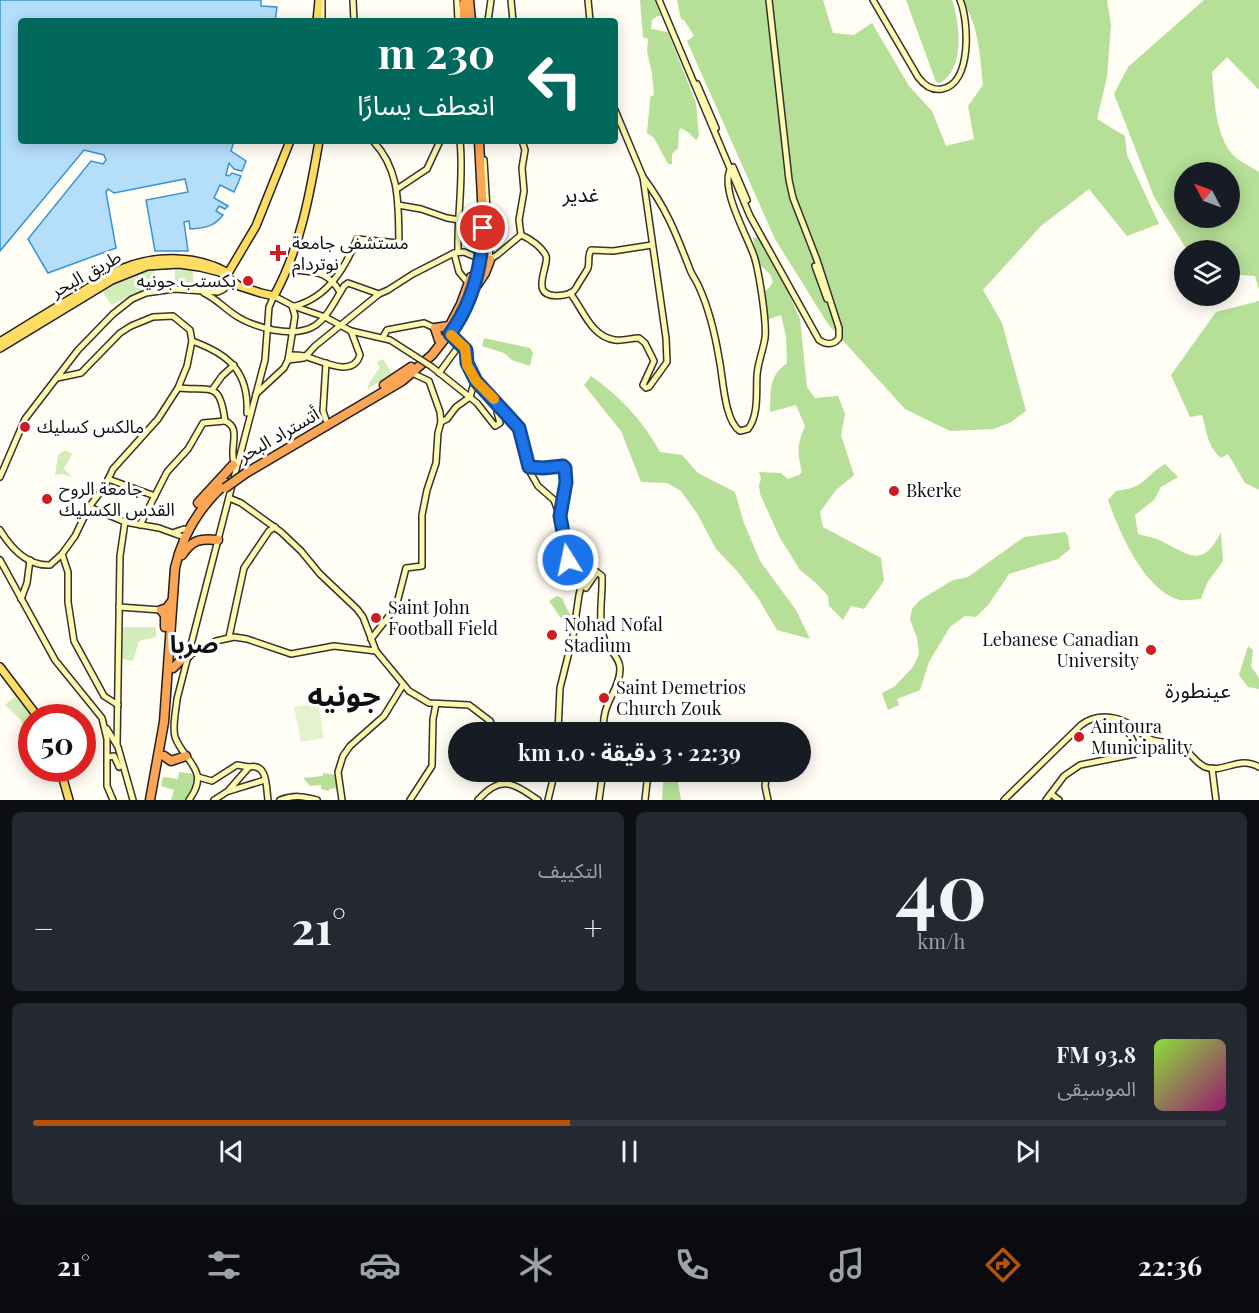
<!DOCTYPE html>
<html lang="ar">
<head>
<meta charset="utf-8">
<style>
	body { margin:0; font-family:"Playfair Display","Noto Sans Arabic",serif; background:#242831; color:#f1f3f6; direction:rtl; height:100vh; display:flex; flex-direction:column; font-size:22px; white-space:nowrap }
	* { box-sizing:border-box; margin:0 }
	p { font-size:20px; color:#9ea1a6 }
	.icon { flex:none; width:33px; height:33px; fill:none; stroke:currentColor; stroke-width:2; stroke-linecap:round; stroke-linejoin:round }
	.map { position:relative; height:800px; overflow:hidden; direction:ltr }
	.side { display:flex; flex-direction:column; gap:12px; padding:12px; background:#0d0f14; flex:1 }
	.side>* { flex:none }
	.guide { position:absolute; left:18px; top:18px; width:600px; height:126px; border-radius:6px; box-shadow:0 3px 15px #0003; direction:rtl; background:#00695c; color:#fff; overflow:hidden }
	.needle { width:39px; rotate:311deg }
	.buttons { position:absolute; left:1174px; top:162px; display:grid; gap:12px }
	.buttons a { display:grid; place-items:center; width:66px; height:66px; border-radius:50%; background:#171b24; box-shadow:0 3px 15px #0003; font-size:30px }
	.speed { position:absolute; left:18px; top:704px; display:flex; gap:12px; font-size:30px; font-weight:700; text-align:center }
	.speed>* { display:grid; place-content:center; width:78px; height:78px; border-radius:50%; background:#171b24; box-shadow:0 3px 15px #0003; line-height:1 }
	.speed .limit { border:9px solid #d22; background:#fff; color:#111 }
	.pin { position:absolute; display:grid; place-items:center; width:51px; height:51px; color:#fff; margin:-26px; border:3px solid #fff; border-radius:50%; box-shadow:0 2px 6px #0007 }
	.me { position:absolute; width:66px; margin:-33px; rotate:350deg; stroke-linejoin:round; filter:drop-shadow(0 0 4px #0008) }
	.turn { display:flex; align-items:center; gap:21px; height:126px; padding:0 24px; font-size:27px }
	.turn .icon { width:78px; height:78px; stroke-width:2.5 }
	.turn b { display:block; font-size:42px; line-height:51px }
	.big { font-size:45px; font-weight:700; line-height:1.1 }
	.side .card { flex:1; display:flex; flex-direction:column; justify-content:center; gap:9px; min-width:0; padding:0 21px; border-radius:9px; background:#242831 }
	.side .dial { align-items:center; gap:0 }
	.dial b { font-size:78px; line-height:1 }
	.song { display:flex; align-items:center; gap:18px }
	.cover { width:72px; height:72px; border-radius:9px; background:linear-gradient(135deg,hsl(90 70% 55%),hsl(320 70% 35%)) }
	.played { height:6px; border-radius:3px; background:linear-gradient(90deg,#b45309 45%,#363941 45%) }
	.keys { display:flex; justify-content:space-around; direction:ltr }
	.heat { display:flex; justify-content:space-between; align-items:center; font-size:33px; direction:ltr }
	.side .tiles { flex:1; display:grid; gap:12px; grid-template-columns:1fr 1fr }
	.card:last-child { grid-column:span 2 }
	.trip { position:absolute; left:448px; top:722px; width:363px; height:60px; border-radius:30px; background:#171b24; box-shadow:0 3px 15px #0003; font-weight:700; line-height:60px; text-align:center; direction:rtl }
	.tab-bar { display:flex; height:96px; justify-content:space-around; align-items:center; background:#090b0e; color:#9ea1a6 }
	.tab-bar .icon { width:42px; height:42px }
	.tab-bar .current { color:#b45309 }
	.tab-bar b { font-size:27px; color:#f1f3f6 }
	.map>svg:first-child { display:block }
</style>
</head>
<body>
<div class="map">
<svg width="1259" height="800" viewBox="0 0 1259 800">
	<rect width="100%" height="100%" fill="#fffdf4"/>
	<g fill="#d3edba">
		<path d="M175,268L193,269V285H175Z"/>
		<path d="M154,269V289L140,292L111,305L102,289L129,276Z"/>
		<path d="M383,359L392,373L368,389L369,383L380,367L377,362Z"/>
		<path d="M65,450L72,454L64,469L72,477L63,474L55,475L58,455Z"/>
		<path d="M122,627H156V637L139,641L133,661L122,659Z"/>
		<path d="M17,695L33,717H32L31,732L27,733L20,719L5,705Z"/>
	</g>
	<g fill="#b6df98" fill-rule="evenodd">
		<path d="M640,0H655L661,16H657L652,20L651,29L668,32L696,103L699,136L696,140L689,133L681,128L679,131L678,148L672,154V164H668L654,138L647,133L650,101V97L654,95L652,74L647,51L648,39L643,37Z"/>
		<path d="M677,0H823L833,33L854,35L872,23L909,86L932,111L946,146L974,139L968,106L983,85C980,56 979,25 962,0H1107L1111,25L1107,77L1097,119L1125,136L1127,155L1159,224L1127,236L1089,189L1041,226L983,290L1002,323L1026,411L1011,422L994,429L950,431L905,409L828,324L775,239L687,41L694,36L684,20L681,19Z"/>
		<path d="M906,0H952C960,23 965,69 940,83L936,82Z"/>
		<path d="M1204,0H1259V90L1227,57L1212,72C1214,97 1215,138 1235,157C1242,163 1252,167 1259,172V290L1255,276L1230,274V250H1187L1154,197L1114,94L1128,67ZM1185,172H1230V218H1185Z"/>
		<path d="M759,237L783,280L800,319L807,387L815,398L838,396L845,414L841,435L854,475L836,490L820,512L823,527L881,558L884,581L864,609L851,606L843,620L829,606L828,596L816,583L800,570L780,538L760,494L759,485L761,479L759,472L781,473L788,479L799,475L802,472C797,453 797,444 805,426L796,405L770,412C771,391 768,377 787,363L786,336L781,315L766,320L761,293L769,288L773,282L770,274L757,262L753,238Z"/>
		<path d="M1259,301V490L1245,483L1228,454L1221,458C1207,446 1207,431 1202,415L1190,417L1171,375L1216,312Z"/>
		<path d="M484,338L530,348L533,353L530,366L512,360L504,353L482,346Z"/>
		<path d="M591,376C620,396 643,421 660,452L682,455L698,473L735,492L744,523L760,561L796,610L810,639L777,630L758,598L737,571L716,549L698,515L681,491L667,483L641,482L621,431L584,385Z"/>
		<path d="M1165,464L1178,477L1161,487L1154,500L1135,515L1138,534C1144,536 1151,537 1157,539C1186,552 1202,572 1221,532L1223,561L1207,583L1201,599C1194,599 1183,602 1177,599C1143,588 1119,531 1108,500L1116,491C1146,488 1143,477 1165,464Z"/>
		<path d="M1065,532L1068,536L1070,549L1058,559L1009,574L989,604L976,617L965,616L950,627L929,662L920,690L897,699L899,705L888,710L882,693L895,686L913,667L919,654L917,638L910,619L912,609L920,600L953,580L968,577L1024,537Z"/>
		<path d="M557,596L563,599C565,608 570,612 573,620L570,622L561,618L549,601Z"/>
		<path d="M1248,646L1253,650L1251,666L1259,678V689L1248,687L1239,675Z"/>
		<path d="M664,771H674L677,777L681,800H662Z"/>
		<path d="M179,772L196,774C197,784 192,793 184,800H171L174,790L161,786L163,777L178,779Z"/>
		<path d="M323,773L337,775L338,788L329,789V791L321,789V785L310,786L303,778L323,776Z"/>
	</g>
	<path fill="#e5f3cc" d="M318,703L324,738L301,742L294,707Z"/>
	<path fill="#b5defa" stroke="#3793d6" stroke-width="1.5" d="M0,0H261V6L277,7L275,21H21V141H234L231,151L246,161L242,171L234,169L229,163L226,175L229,176L232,173L241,176L234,192L220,185L214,198L228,206L225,209L219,206L216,211L223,215C214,227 204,228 190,229L189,221L184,222L188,251H155L146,200L188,192L185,179L114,193L108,189L106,192L116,248L48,273L28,239L91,161L103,164L106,160L104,155L84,150L0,251Z"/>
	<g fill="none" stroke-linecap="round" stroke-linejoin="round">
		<g stroke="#323232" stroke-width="8">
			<g id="secondary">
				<path d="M322,0V21"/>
				<path d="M353,0L354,21"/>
				<path d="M457,0L458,21"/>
				<path d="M511,0L513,21"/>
				<path d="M588,0L590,21"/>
				<path d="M659,0L750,216L819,340C826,345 834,345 839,338V328L817,260L793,198L789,180L769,0"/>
				<path d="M873,0L918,77C924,85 931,91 942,89C972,84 969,21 960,0"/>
				<path d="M488,21L491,0"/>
				<path d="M697,84L716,128"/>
				<path d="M484,160L490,260"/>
				<path d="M733,167L747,200"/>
				<path d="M643,177C666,208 675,231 689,267C691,274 696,280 699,287C709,309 715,334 719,358C723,376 724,421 740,431L748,429C759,415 756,392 757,375C758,362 763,351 765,338C767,323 759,271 754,256C747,235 719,188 731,168"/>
				<path d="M397,189L427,169L440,141"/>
				<path d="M398,205L421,209L447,218L478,223"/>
				<path d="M521,235L519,220L524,191L522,168L525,150L522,141"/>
				<path d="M458,252C457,214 464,179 460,141"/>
				<path d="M454,253L459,272L469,284"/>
				<path d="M489,260L497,255L521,235C529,238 542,247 546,256C550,266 525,301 564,295C569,294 573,293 576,288C579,282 585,274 588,268C590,261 587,256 591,250L613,251L652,245"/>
				<path d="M815,266L827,299"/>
				<path d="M287,269C312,273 326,268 340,292"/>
				<path d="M204,293C217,299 226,310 238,317C249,324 260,327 273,330C317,338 324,320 344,286L348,283L379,294"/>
				<path d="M570,293C583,309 591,337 615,340C623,341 631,338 639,338L645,343L654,361L643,385L646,388L649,387L667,362L666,338L643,177L615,110"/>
				<path d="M295,306C328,297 345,268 357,239L399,243C398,205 401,171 373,141"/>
				<path d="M450,334L467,350V363L476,381L519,428L530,472L538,486L554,500L560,516L566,554L580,584L586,588L597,572L602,576C603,596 597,622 605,641C609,651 620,657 620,669C620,691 600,704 604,732"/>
				<path d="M383,337L387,330L424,323L435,328"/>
				<path d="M192,341C229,354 249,372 247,413"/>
				<path d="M290,355C294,355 300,355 304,356C320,360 353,379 360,355L351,331"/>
				<path d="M288,360L304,358L315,346L379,294L388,290L413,274L454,253L464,252L471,255"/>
				<path d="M432,367L477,403L495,426L500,423L497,412L501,408"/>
				<path d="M439,373L461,343"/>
				<path d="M57,378L81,373L120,333L131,326L153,317L173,316L190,330L192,341L187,366L178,388L158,419L113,469L105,486L89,507L75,536L62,554L68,572V602L74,641L104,696L118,705"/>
				<path d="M178,388C212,391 220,381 225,421C242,428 229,447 234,462"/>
				<path d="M212,390L222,376L234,365"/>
				<path d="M256,394L284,368L288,360L295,316L292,306"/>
				<path d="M326,420L323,411L326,363"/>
				<path d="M441,422L447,419L456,407L470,397L474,383L476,381"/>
				<path d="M238,463L265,360L269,307L274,296L293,306L325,317L351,331L390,340L415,356"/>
				<path d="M529,467L543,468L563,466L565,467L566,482L560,511"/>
				<path d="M0,477L25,419L78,350L113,314L132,299L146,293L174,289L218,292L224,289L228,279"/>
				<path d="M108,479L155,496"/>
				<path d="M229,498L241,503L281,532L301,551L320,574L357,609L363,617L376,651L409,691L429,703L469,705L490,721L496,732"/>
				<path d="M89,507L125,522L120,556L117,745"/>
				<path d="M125,522L159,528L181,536"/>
				<path d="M140,525L167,472L188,449L203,423L225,421"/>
				<path d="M0,530C11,548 28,566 50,565L62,554"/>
				<path d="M175,532L184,529"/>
				<path d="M0,560L55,660L102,718L107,739V786L113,800"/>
				<path d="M21,599L27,583L30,560"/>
				<path d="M119,607L161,610"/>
				<path d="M229,637L244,568L269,531L275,527"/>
				<path d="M371,639L396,607L406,568L422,566V515L427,490L436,463L438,433L441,422L440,412L429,381L412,373"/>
				<path d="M188,656L216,641L234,637L247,639L291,654L334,646L376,651"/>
				<path d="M107,729L118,747L133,800"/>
				<path d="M558,732L560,688L573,636L579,595L581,587"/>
				<path d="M108,757L114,756L119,767"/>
				<path d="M1212,768L1216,800"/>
				<path d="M767,771L765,786L768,800"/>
				<path d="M198,777L212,781L237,765L249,767"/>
				<path d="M501,783L503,771"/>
				<path d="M229,791L265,780"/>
				<path d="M1051,794L1059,800"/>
				<path d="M189,800C211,770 185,763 175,737C172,726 176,711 177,699L237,466"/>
				<path d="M214,800L228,791L249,767C268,763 266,787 268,800"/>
				<path d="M280,800C293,795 303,796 317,800"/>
				<path d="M342,800L338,772L343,756L350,746L384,716L403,685"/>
				<path d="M410,800L432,766L433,719L436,704"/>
				<path d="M478,800C501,774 513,783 538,800"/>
				<path d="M548,800L555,771"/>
				<path d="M599,800L603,771"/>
				<path d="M645,800L647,782L653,771"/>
				<path d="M1004,800L1081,725C1095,714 1114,715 1129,724C1137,729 1143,736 1152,740C1163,743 1175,742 1184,748C1191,754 1196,763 1205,767C1224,774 1239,755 1259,767"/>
				<path d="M1046,800L1064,776L1080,765L1135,754C1137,744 1127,728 1119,721"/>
			</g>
		</g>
		<g stroke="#212121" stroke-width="10">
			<g id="primary">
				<path d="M317,21L319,0"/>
				<path d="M227,275L256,226L290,141"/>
				<path d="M0,342C24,327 48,312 72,298C89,288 106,276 124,268C156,255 198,255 228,273"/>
				<path d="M0,348L112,280L147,266L179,264L200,267L220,272L239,286L261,293L274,296C300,249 310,194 319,141"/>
				<path d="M0,667L38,717"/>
				<path d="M60,768L69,800"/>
			</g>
		</g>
		<g stroke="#212121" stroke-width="11">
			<g id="highway">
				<path d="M469,0L471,21"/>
				<path d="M464,3V21"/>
				<path d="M477,285L485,273L490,260"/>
				<path d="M450,325L461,304L471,277"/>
				<path d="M439,340L435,328L449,326"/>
				<path d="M384,385L411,367"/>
				<path d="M246,473L402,381L432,355L457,323L474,287L482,255L483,218L479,141"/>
				<path d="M198,503L233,465"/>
				<path d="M182,555C192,540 200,538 218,540"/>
				<path d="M165,627V615L161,610L167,608L172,601"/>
				<path d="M173,668L181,660L188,656L174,644"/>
				<path d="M164,756L171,761L186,756"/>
				<path d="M150,800L164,722L175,568C183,533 200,506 226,483"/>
			</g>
		</g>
		<use href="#secondary" stroke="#fff8af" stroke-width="5"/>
		<use href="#primary" stroke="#ffdd64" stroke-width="7"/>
		<use href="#highway" stroke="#fca555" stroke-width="8"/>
		<g stroke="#323232" stroke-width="8" stroke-linecap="butt">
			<g id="secondary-bridge">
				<path d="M471,255L484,260"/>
				<path d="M415,356L432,367"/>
			</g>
		</g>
		<g stroke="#212121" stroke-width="11" stroke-linecap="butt">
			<path id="highway-bridge" d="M225,488L246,473"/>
		</g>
		<use href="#secondary-bridge" stroke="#fff8af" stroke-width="5"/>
		<use href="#highway-bridge" stroke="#fca555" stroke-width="8"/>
	</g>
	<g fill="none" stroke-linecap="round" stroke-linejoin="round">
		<g stroke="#114b97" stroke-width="15">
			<path id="route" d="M483,228C482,267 473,302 450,334L466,350L467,363L476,381L519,428L529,467L543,468L563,466L565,468L566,482L560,516L568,560"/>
		</g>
		<use href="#route" stroke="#1a73e8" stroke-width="10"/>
		<path stroke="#f59e0b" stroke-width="10" d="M451,335L465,348L467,365L476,381L494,399"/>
	</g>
	<g fill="#ca1e23" stroke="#fff" stroke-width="2">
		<path d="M275 244h6v6h6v6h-6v6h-6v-6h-6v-6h6z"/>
		<circle cx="248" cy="281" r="6"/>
		<circle cx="25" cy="427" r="6"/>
		<circle cx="894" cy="491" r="6"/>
		<circle cx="47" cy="499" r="6"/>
		<circle cx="376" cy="618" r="6"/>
		<circle cx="552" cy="635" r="6"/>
		<circle cx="1151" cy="650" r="6"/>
		<circle cx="604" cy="698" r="6"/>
		<circle cx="1079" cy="737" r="6"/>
	</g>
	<g text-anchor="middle" stroke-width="6" stroke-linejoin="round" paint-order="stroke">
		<g font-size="18" fill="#101010" stroke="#fff" text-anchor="start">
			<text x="292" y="249">مستشفى جامعة<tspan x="292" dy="21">نوتردام</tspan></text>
			<text x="236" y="287" text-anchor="end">بكستب جونيه</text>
			<text x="37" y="433">مالكس كسليك</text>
			<text x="59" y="495">جامعة الروح<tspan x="59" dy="21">القدس الكسليك</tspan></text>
			<text x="906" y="497">Bkerke</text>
			<text x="388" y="614">Saint John<tspan x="388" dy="21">Football Field</tspan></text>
			<text x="564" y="631">Nohad Nofal<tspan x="564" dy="21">Stadium</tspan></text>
			<text x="1139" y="646" text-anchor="end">Lebanese Canadian<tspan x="1139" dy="21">University</tspan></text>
			<text x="616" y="694">Saint Demetrios<tspan x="616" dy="21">Church Zouk</tspan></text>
			<text x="1091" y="733">Aintoura<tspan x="1091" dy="21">Municipality</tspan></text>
		</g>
		<g font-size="18" fill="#101010" stroke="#fff">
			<text transform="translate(86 274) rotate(-29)" y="6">طريق البحر</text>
			<text transform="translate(279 435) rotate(-30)" y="6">أتستراد البحر</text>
		</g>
		<g font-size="21" fill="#101010" stroke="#fff">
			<text x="581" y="202">غدير</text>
			<text x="1198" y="698">عينطورة</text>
		</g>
		<g font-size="24" font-weight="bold" fill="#101010" stroke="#fff">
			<text x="194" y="653">صربا</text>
		</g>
		<g font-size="30" font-weight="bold" fill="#101010" stroke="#fff">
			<text x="344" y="706">جونيه</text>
		</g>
	</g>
</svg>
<div class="buttons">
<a><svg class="needle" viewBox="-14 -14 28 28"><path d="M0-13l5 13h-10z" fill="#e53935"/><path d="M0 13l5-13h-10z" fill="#9ea1a6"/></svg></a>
<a><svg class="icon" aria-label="layers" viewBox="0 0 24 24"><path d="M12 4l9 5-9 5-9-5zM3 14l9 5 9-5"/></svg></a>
</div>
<div class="speed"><div class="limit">50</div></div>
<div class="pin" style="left:483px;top:228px;background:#d93025"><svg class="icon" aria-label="arrive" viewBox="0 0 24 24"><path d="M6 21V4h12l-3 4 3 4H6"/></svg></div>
<svg class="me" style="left:568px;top:560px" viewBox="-20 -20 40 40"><circle r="17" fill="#1a73e8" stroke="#fff" stroke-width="3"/><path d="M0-11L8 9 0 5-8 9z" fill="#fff"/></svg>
<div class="trip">22:39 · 3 دقيقة · 1.0 km</div>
<div class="guide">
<div class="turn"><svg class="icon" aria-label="left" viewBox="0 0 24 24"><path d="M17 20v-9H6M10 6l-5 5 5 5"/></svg><div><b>230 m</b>انعطف يسارًا</div></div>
</div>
</div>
<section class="side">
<div class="tiles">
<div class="card dial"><b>40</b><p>km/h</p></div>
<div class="card"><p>التكييف</p>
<div class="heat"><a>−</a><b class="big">21°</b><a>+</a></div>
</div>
<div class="card">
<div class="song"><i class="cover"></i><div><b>93.8 FM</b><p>الموسيقى</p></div></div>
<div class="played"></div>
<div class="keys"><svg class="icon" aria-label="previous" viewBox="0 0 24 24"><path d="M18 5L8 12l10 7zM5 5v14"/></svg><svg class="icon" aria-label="pause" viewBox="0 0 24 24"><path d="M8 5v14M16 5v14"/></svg><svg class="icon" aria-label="next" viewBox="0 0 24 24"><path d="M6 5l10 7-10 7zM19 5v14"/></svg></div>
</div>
</div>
</section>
<nav class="tab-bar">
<b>22:36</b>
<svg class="icon current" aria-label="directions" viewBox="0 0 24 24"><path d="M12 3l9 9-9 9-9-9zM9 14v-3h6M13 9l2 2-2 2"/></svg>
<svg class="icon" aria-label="music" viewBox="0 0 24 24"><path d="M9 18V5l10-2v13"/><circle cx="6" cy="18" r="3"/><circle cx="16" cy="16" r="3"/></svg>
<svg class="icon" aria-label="phone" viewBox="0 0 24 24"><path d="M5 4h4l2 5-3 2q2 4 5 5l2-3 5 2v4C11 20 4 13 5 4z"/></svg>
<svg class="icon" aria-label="climate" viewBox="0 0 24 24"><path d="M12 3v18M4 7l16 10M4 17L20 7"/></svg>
<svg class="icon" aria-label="car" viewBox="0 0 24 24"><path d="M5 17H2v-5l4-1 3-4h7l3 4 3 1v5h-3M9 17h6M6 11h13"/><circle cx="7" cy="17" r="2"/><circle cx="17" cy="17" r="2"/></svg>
<svg class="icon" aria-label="filters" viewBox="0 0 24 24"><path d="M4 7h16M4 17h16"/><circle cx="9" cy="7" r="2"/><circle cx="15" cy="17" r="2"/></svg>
<b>21°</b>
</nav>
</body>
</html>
